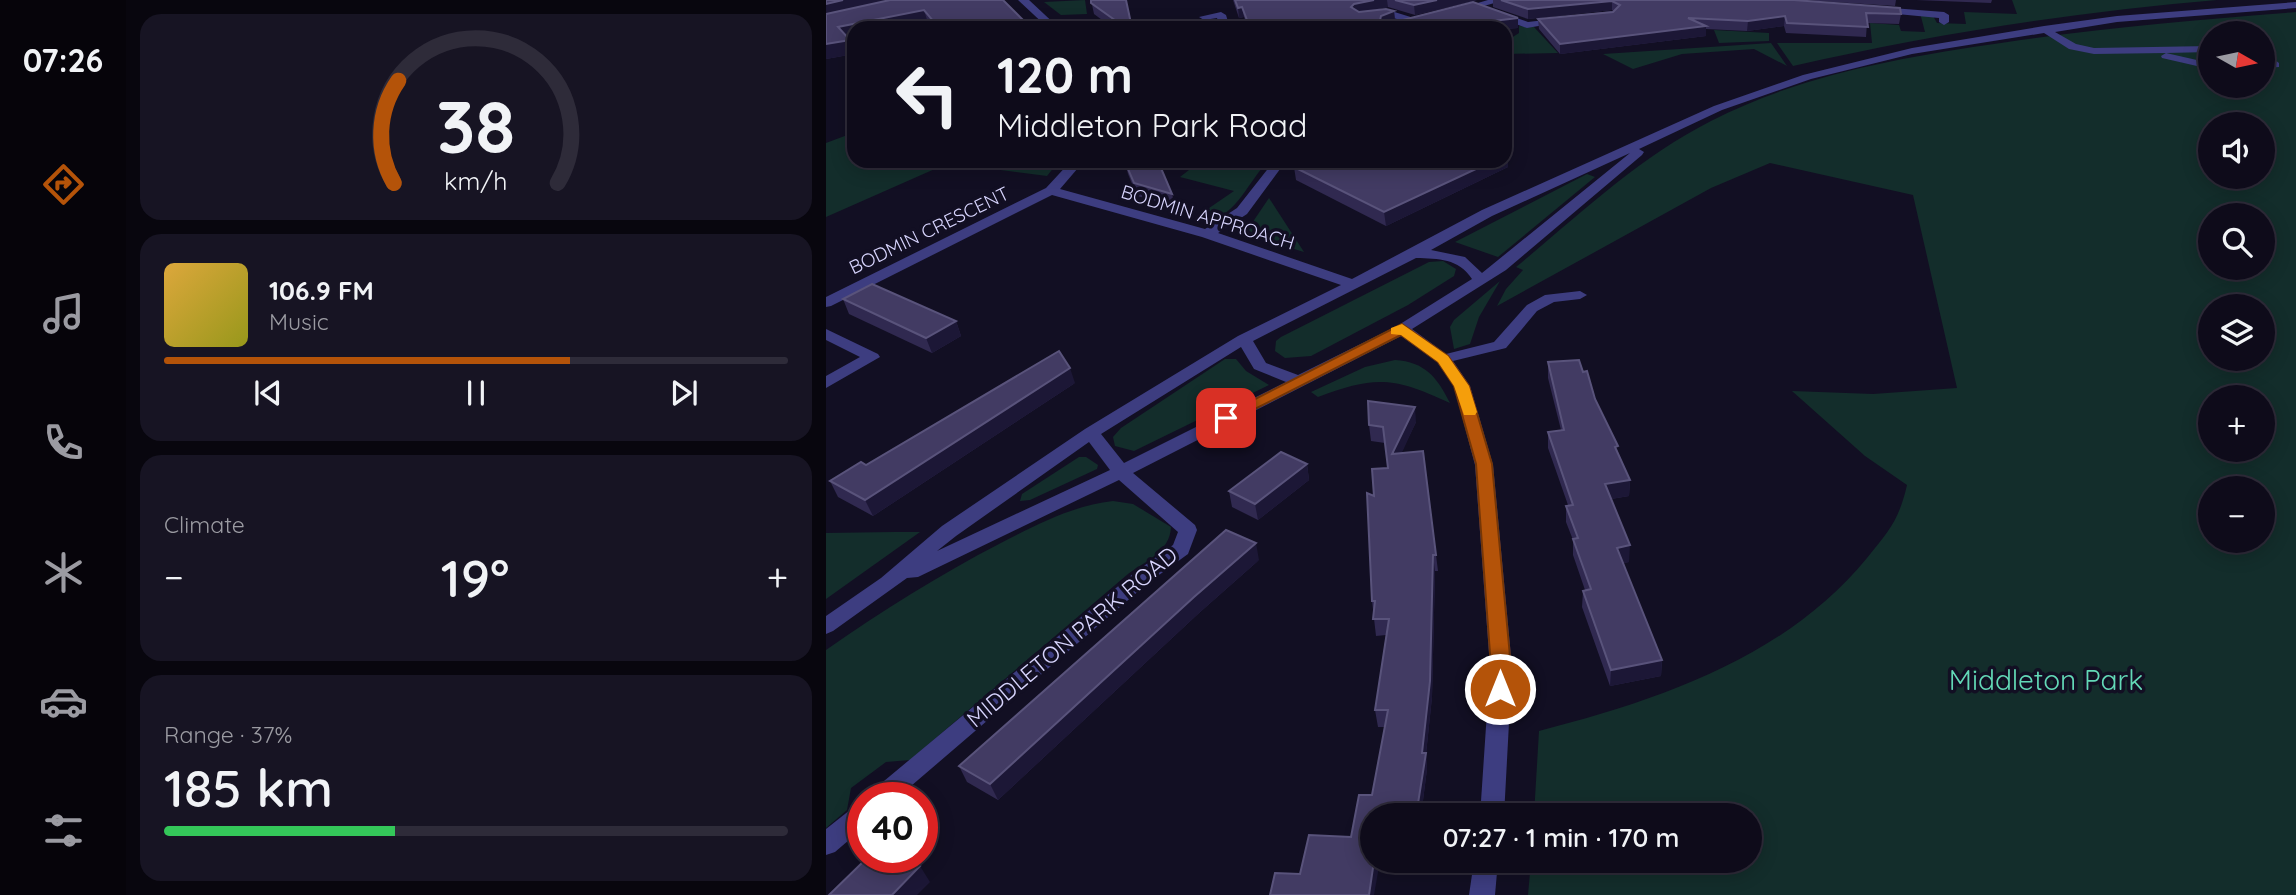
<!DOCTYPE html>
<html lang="en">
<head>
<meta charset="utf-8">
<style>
	body { margin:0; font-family:Quicksand,sans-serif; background:#171423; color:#f1f3f6; height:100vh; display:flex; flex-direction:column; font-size:26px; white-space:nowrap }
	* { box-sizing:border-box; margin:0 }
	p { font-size:23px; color:#9b9ba2 }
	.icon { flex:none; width:38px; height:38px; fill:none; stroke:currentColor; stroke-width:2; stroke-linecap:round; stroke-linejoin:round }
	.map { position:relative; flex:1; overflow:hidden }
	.side { display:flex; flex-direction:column; gap:14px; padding:14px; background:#08060e; width:700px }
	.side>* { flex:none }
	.top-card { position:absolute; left:21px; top:21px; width:665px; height:147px; border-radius:21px; box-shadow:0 4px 18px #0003,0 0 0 2px #2e2b39; background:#0e0b1a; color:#f1f3f6; overflow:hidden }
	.needle { width:46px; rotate:99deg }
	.controls { position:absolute; left:1372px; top:21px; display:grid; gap:14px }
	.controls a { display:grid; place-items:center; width:77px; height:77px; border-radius:50%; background:#0e0b1a; box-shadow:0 4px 18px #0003,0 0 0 2px #2e2b39; font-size:35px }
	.speed { position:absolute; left:21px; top:782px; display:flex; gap:14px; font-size:35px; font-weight:700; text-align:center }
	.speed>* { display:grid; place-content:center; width:91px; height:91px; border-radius:50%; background:#0e0b1a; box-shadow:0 4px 18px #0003,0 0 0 2px #2e2b39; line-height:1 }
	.speed .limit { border:10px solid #d22; background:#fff; color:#111 }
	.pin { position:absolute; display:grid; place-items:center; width:60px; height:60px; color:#fff; margin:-30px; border-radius:14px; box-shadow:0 4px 10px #0006 }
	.me { position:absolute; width:77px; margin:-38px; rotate:0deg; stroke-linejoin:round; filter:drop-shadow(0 0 5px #0008) }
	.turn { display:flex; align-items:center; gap:24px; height:147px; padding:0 35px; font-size:32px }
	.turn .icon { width:91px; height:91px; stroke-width:2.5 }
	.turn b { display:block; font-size:49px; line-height:60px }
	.big { font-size:52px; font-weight:600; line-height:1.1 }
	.side .tile { flex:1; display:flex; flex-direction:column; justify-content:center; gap:10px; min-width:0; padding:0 24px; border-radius:21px; background:#171423 }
	.side .dial { align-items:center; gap:0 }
	.dial svg { height:182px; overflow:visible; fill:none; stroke:#2e2b39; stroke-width:7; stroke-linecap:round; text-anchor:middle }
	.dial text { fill:#f1f3f6; stroke:none }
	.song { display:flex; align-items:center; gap:21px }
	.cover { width:84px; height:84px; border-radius:10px; background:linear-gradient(135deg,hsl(40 70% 55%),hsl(60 70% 35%)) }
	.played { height:7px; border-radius:4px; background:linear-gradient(90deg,#b45309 65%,#2e2b39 65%) }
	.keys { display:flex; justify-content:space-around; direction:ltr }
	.heat { display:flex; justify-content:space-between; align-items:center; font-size:38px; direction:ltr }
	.charge { height:10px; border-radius:5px; background:linear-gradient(90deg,#34c759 37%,#2e2b39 0) }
	.trip { position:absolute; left:534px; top:803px; width:402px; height:70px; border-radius:35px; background:#0e0b1a; box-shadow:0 4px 18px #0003,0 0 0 2px #2e2b39; font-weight:600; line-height:70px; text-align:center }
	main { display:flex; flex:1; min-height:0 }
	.dock { display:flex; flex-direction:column; width:126px; justify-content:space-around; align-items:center; background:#06040a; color:#9b9ba2 }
	.dock .icon { width:49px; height:49px }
	.dock .current { color:#b45309 }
	.dock b { font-size:32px; color:#f1f3f6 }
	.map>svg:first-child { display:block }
</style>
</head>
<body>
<main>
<nav class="dock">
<b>07:26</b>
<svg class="icon current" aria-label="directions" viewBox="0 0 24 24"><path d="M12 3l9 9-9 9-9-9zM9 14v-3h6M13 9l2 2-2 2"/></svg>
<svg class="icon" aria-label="music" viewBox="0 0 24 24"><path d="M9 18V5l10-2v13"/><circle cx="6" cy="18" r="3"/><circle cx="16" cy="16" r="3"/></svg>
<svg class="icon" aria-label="phone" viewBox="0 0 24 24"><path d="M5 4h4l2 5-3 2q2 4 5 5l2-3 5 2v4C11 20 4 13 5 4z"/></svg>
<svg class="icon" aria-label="climate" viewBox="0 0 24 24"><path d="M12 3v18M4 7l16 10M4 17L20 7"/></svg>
<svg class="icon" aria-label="car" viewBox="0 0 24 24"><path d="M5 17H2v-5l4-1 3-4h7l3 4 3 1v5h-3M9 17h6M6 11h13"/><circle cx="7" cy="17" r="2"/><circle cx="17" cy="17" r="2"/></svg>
<svg class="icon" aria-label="filters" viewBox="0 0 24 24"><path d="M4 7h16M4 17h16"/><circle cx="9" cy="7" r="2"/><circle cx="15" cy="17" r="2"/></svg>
</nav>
<section class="side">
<div class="tile dial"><svg viewBox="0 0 100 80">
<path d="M14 69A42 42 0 1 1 86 69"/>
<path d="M14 69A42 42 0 0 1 16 24" stroke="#b45309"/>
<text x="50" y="56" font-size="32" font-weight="700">38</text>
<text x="50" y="72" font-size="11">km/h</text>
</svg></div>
<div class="tile">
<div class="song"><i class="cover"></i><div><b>106.9 FM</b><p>Music</p></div></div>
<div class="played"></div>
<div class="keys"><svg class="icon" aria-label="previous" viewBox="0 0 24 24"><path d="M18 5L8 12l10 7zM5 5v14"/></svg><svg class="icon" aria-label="pause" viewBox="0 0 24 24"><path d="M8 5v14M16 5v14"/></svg><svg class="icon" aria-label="next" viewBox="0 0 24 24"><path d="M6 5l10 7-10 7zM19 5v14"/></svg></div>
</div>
<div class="tile"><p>Climate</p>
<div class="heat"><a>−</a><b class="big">19°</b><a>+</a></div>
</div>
<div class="tile"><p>Range · 37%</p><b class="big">185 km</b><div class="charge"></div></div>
</section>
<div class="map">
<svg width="1470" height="895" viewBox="0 0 1470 895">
	<rect width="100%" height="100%" fill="#120f23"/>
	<g fill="#132d2b" fill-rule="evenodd">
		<path d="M259,0L261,14L235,15L218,2Z"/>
		<path d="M1186,0H1391C1248,12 1108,34 967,66L951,43H1046L1044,23L1073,25L1075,31L1099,32L1094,13L1106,14L1111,23L1140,24L1138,12L1191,14Z"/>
		<path d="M1470,12V895H702L705,861H924V816L708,815L713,731C834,700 960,657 1041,558C1063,531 1073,520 1081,485L1039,456L966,391L1047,394L1131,388L1087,195L944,163L885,188L671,306L680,289L697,270L690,267C752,216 812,158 885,121C974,75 1077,57 1175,43C1273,28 1371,20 1470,12ZM1384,33H1437V86H1384ZM1384,124H1437V177H1384ZM1384,215H1437V268H1384ZM1384,306H1437V359H1384ZM1384,397H1437V450H1384ZM1384,488H1437V541H1384Z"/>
		<path d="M693,26L708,27L732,53L679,54V42L693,33Z"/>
		<path d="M888,30L943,33V41L893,43Z"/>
		<path d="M945,43L961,66L928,49L856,54L807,69L777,54Z"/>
		<path d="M24,134L28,135V161H94L111,168L0,217V143Z"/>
		<path d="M129,161H233L221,176L136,165Z"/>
		<path d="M358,161H443C421,180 406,230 370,217L408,191L354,177L363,170Z"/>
		<path d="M761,174L769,177L672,257L629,242Z"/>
		<path d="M443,198L478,252L431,238L422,229Z"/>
		<path d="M617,261L630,269L628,276L582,305L485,356L459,358L449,351L450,341L455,337L603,262Z"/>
		<path d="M674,281L653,317L644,344L628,349L624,327L628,320Z"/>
		<path d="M399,359H410L420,371L443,385L308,451L289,446L287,437L295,428Z"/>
		<path d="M569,360C599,362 611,377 624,403C569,377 549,375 492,397L485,392L539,367Z"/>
		<path d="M253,457H260L272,465L271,469L204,500L194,501L196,494Z"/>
		<path d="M287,501L307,504L345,527C344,551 320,561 302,574L84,760L60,762L25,788L21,810L0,828V650C56,611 113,575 173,544C210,525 245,506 287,501Z"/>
		<path d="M68,532H94L0,599V533Z"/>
	</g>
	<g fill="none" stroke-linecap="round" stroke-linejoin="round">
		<g fill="#3d3d80" fill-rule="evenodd">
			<path d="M192,0H203L233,28H222Z"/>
			<path d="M662,0H679L633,13L628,10Z"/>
			<path d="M1470,2V8L1291,22L1229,32L1250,44L1268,48L1384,46V52L1340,53L1384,63V69L1336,58L1335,56L1340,53L1268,54L1243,49L1218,33L1086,54L985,79L896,110L813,149L818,152L816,155L680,270L586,329L620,354L668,342L701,305L719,295L754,291L761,295L754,299L728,302L711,311L680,348L627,361L644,386L667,465L686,667L678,816H654L664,667L649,465L628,386L611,362L575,336L307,473L369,525L371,530L362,554L322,583L71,798H42L46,791L308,573L347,545L352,532L293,480L92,577L81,578L7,631L0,634V616L55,578L116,526L259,429L412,336L515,285L376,237L226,195L5,306L0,307V297L220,188L245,161H258L234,189L379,229L411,208L448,161H460L421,214L392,233L526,279L656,210L888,106L977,75L1086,48L1218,26L1291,16ZM804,153L656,273L639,257L605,250L666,216ZM590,258C613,259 632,258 646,279L571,326L472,375L440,363L427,341ZM415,347L428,369L460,382L298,463L275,434ZM263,442L284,470L111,551L130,536Z"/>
			<path d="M1053,7L1118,12L1123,15V22L1118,25L1113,22V18L1050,12L1048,10Z"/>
			<path d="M562,10L591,19L592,21L587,24L561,16L547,17L542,14Z"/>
			<path d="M671,11L702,22L736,18L741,21L701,28L668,16V12Z"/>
			<path d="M395,12L400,15L404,28H394L391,18L378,20L373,17Z"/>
			<path d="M1437,51L1453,63V67L1437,68V62H1439Z"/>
			<path d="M0,329L52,354L54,357L0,388V376L34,357L0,340Z"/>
			<path d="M37,803V828L9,852L0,855V829L29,806Z"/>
			<path d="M648,861H672L669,895H643Z"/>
		</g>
	</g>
	<g fill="#302950">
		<path d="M0,0L200,23L202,28H106L102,23L23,39L28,51V54L0,59Z"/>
		<path d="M265,0L306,28H287L268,14Z"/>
		<path d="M407,0H651L589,15L562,7L545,10L568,11L569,20L692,28L679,29V28H422L418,17L413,18Z"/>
		<path d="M667,0H968L1075,14L1073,24L1041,23L1040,37L960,33L958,26L921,31L880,29V36L734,54L713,29L712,19L787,11L786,10L702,19L667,7Z"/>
		<path d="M977,0H1070L1069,6Z"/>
		<path d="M1090,0H1166L1165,3Z"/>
		<path d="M682,154V167L560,226L470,180L468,167Z"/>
		<path d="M299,162L346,194L349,206L311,196L302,174Z"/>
		<path d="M17,299L130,321L135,336L106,353L23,314Z"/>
		<path d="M722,362L757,372L804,480L803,496L785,499L803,562L797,563L836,660L835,676L784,686L756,607L757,591L759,590L747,555V540L740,522V506L742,505L722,448V432L735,430L722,378Z"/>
		<path d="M249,383L47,516L12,497L4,481L40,465Z"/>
		<path d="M590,422L575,453L610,555L612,571H609L606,697L600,754L601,769L595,816H546L548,895L474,874L525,837L546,795L559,727H552L549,710L560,635L550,636L546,601L548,496L562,468L559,443L545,441L543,425Z"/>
		<path d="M481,464L483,480L432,520L406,507L403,491Z"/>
		<path d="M433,560L373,613L172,800L141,782L133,766Z"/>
	</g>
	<g fill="#1c1736">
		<path d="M17,0H84L0,18V4Z"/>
		<path d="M548,0H561L562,7L529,13L525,7L528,4Z"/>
		<path d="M611,0H651L589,15L588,5Z"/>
		<path d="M786,1V10L702,19V9Z"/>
		<path d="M416,7L418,17L413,18L412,8Z"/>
		<path d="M98,10L102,23L80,28H28V38L17,41L12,27Z"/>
		<path d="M568,11L569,21L554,20L555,16Z"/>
		<path d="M959,16L958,26L921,31L922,21Z"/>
		<path d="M692,18V28L679,29V28H643L642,24Z"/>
		<path d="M880,26V36L734,54V44Z"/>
		<path d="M24,40L28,51V54L0,59V44Z"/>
		<path d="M682,154V167L560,226L558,212L667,161H679V155Z"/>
		<path d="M130,321L135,336L106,353L100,338Z"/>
		<path d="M244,368L249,383L47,516L39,500Z"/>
		<path d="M589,407L590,422L568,470L566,454Z"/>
		<path d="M481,464L483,480L432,520L429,504Z"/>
		<path d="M804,480L803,496L779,500V484Z"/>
		<path d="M430,543L433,560L373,613L172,800L164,784L368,597Z"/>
		<path d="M804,545L803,562L791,564V548Z"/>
		<path d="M607,555L609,571L606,697L600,754L601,769L595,816H590Z"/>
		<path d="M836,660L835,676L784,686L785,670Z"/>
		<path d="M548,861H554L548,895H543Z"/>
		<path d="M94,866L104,882L91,895H66Z"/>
	</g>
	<g fill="#423b63" stroke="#59537b" stroke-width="2">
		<path d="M0,0H17L0,4Z"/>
		<path d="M64,0H177L200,23L195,28H113L98,10L12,27L24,40L0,44V14Z"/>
		<path d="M265,0H300L306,28H300L265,3Z"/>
		<path d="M409,0H548L528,4L525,7L533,12L560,9L568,11L555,16L554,20L573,21L647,2L692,18L642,24L646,28H424L416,7L412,8Z"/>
		<path d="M569,0H611L588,5Z"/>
		<path d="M675,0H968L1074,8L1075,14L1040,13L1042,27L961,23L959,16L922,21L862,18L880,26L734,44L712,19L787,12L794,5L786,1L702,9Z"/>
		<path d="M301,161H332L346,194L308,183L299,162Z"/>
		<path d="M483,161H667L558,212L468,167Z"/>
		<path d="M46,284L130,321L100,338L17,299Z"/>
		<path d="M233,351L244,368L39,500L4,481L35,462L40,465Z"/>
		<path d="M753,360L757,372L761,371L769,399L792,446L789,447L804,480L779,484L804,545L791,548L836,660L785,670L757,591L765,589L747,539L752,538L740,506L747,505L722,432L738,430L722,362Z"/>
		<path d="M542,401L589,407L566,454L597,451L610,555H607L604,681L596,753H600L590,816H546V861H548L543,895H444L449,873L474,874L483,835L525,837L533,795H546L562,710H549L563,619H547L549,601H546L541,493L548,496L546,469L562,468L557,427L543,425Z"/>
		<path d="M455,452L481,464L429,504L403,491Z"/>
		<path d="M400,530L430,543L368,597L164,784L133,766Z"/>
		<path d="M41,858H78L94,866L66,895H3Z"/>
	</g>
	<path fill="#b45309" stroke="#753606" stroke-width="2" d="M576,324L622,356L643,386L666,464L685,667L681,695L674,697L667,695L664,689L665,667L650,464L628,386L612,362L575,335L405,421H394L392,418Z"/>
	<path fill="#f59e0b" d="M576,324L622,356L643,386L651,412L649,415H638L628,386L612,362L575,335L565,334V328Z"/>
	<g text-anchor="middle" stroke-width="7" stroke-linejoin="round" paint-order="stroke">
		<g font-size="19" fill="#d7d4fd" stroke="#120f23">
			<text transform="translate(382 217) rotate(17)" y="7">BODMIN APPROACH</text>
			<text transform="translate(103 230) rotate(-26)" y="7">BODMIN CRESCENT</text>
		</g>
		<g font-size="23" fill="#d7d4fd" stroke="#120f23">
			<text transform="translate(246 637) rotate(-40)" y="8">MIDDLETON PARK ROAD</text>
		</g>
		<g font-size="28" fill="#63d9b7" stroke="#120f23">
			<text x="1220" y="690">Middleton Park</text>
		</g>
	</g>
</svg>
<div class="controls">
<a><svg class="needle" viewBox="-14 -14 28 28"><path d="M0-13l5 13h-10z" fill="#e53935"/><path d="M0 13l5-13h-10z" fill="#9b9ba2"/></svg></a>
<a><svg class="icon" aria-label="sound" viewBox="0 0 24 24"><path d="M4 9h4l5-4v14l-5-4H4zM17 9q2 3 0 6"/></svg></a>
<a><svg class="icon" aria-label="search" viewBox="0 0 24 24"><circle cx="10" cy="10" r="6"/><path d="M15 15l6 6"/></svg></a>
<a><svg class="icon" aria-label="layers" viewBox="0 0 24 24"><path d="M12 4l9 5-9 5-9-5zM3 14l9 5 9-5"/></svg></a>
<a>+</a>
<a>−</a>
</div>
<div class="speed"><div class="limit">40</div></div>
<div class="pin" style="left:400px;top:418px;background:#d93025"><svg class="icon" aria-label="arrive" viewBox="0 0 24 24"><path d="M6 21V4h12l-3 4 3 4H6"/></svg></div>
<svg class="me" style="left:674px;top:689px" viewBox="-20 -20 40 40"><circle r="17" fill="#b45309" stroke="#fff" stroke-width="3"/><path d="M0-11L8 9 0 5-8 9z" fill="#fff"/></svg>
<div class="trip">07:27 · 1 min · 170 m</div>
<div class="top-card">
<div class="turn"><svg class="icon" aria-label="left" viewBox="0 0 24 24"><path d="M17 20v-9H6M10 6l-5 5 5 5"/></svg><div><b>120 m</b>Middleton Park Road</div></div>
</div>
</div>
</main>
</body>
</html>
